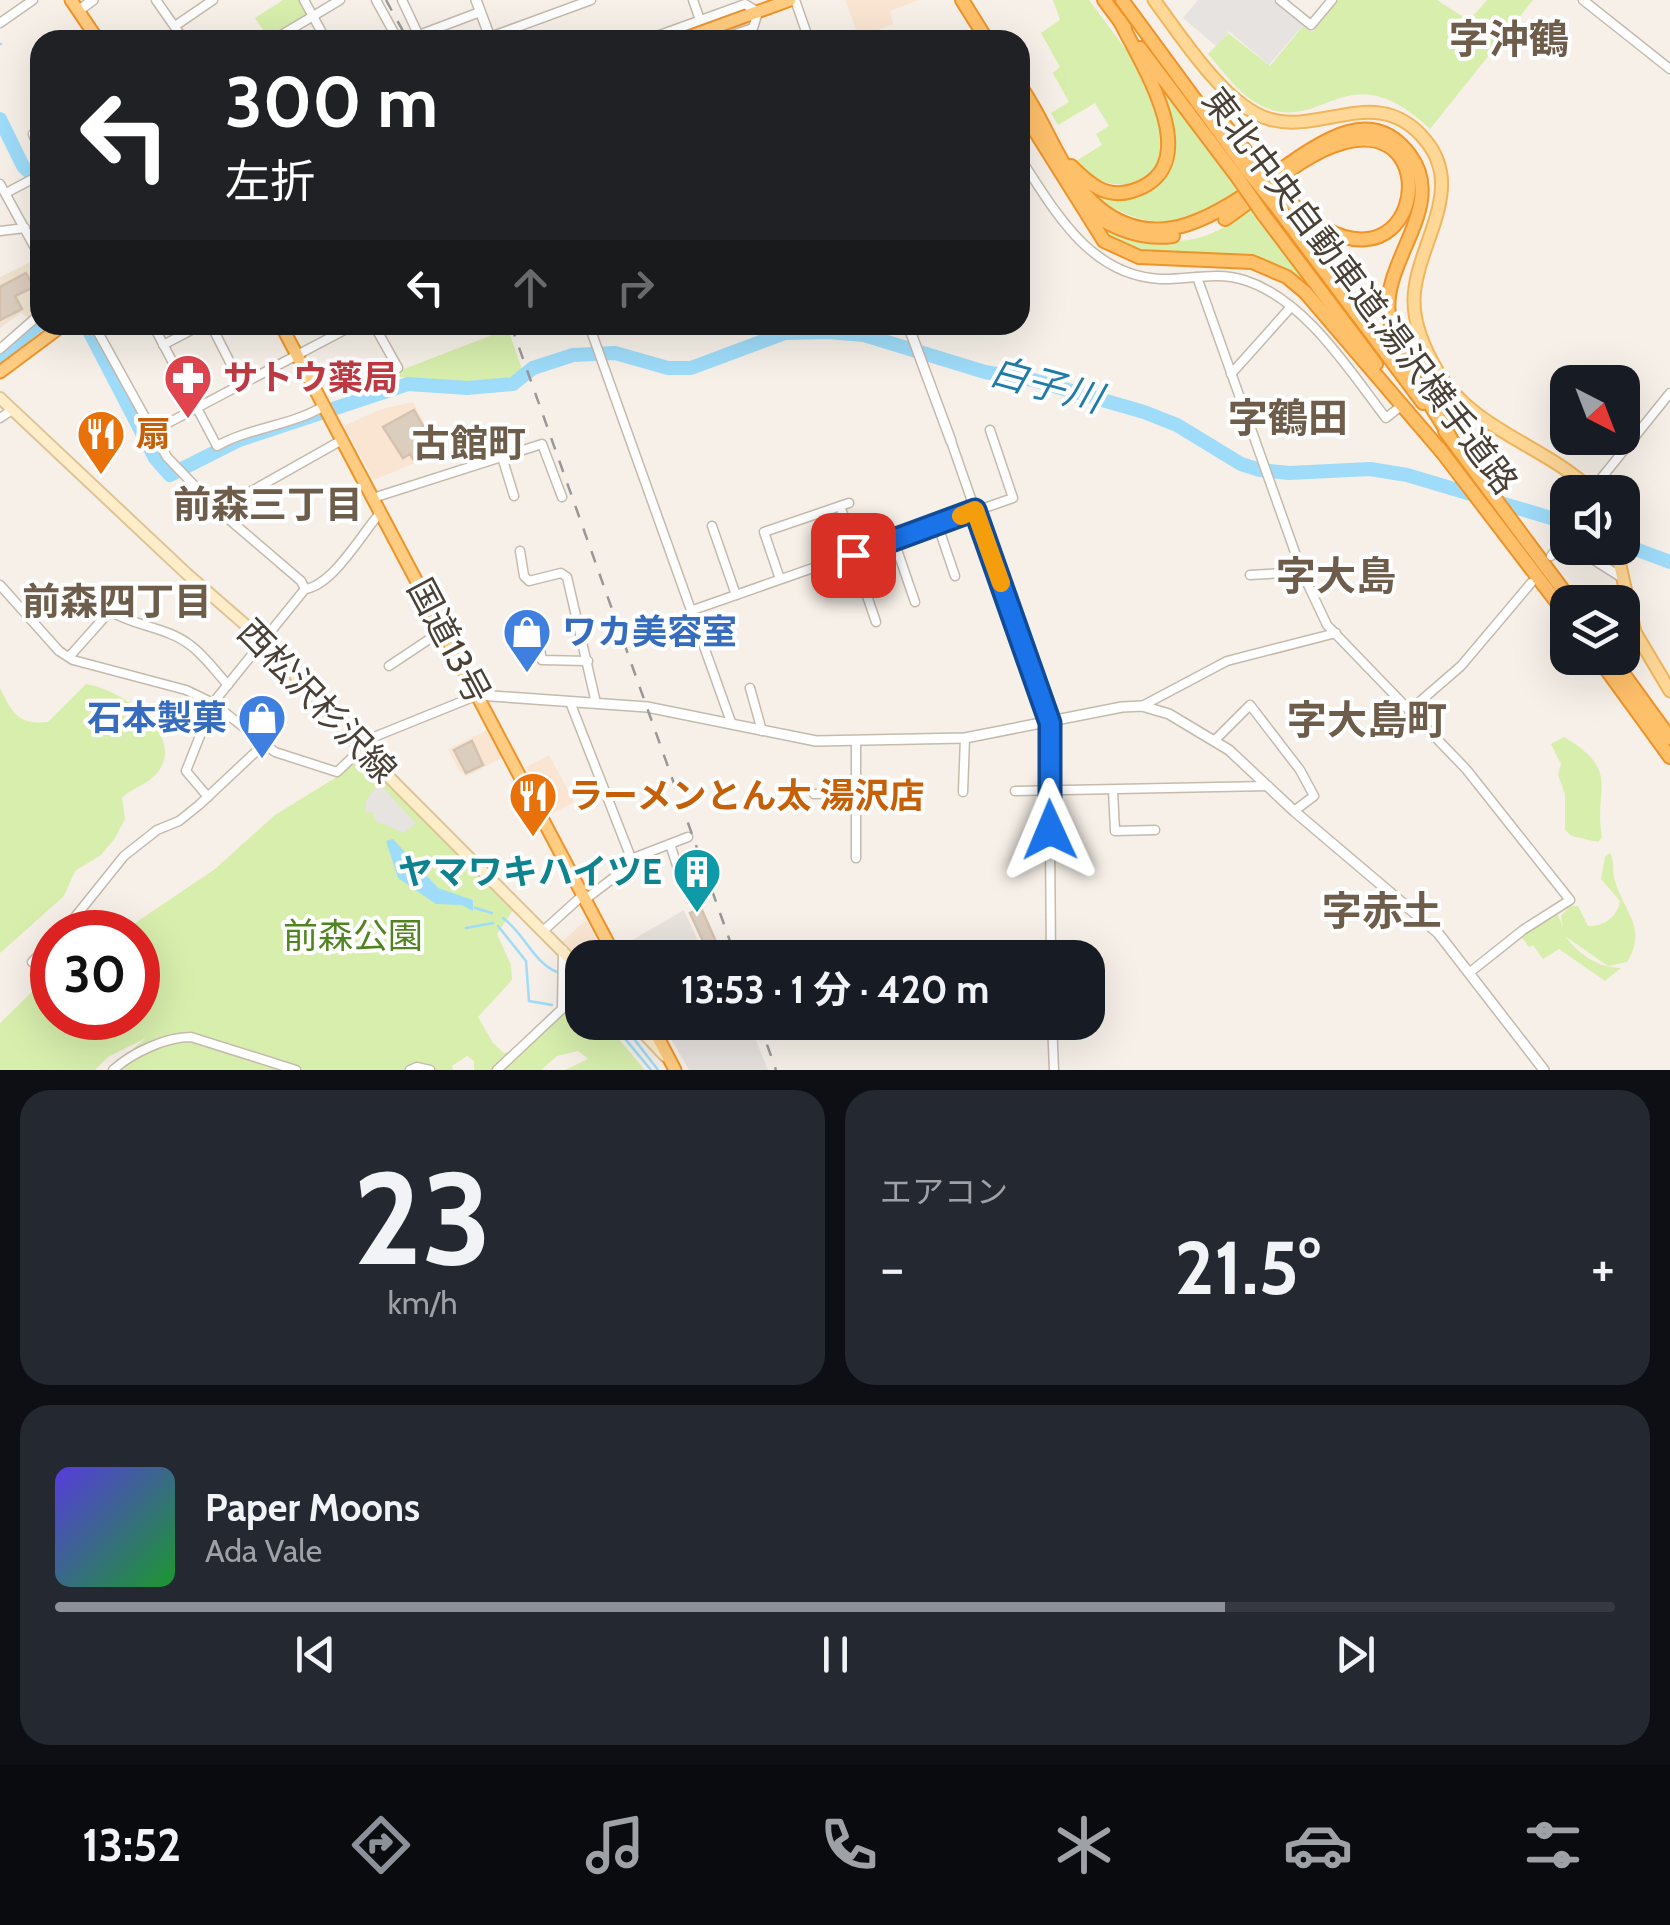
<!DOCTYPE html>
<html lang="ja">
<head>
<meta charset="utf-8">
<style>
	body { margin:0; font-family:Cabin,"Noto Sans JP",sans-serif; background:#242831; color:#f1f3f6; height:100vh; display:flex; flex-direction:column; font-size:38px; white-space:nowrap }
	* { box-sizing:border-box; margin:0 }
	p { font-size:32px; color:#9ea1a6 }
	.icon { flex:none; width:55px; height:55px; fill:none; stroke:currentColor; stroke-width:2; stroke-linecap:round; stroke-linejoin:round }
	.map { position:relative; height:1070px; overflow:hidden }
	.sheet { display:flex; flex-direction:column; gap:20px; padding:20px; background:#0d0f14; flex:1 }
	.sheet>* { flex:none }
	.banner { position:absolute; left:30px; top:30px; width:1000px; height:305px; border-radius:30px; box-shadow:0 10px 40px #0002; background:#202124; color:#fff; overflow:hidden }
	.needle { width:65px; rotate:138deg }
	.fabs { position:absolute; left:1550px; top:365px; display:grid; gap:20px }
	.fabs a { display:grid; place-items:center; width:90px; height:90px; border-radius:20px; background:#171b24; box-shadow:0 10px 40px #0002; font-size:50px }
	.speed { position:absolute; left:30px; top:910px; display:flex; gap:20px; font-size:50px; font-weight:700; text-align:center }
	.speed>* { display:grid; place-content:center; width:130px; height:130px; border-radius:50%; background:#171b24; box-shadow:0 10px 40px #0002; line-height:1 }
	.speed .limit { border:15px solid #d22; background:#fff; color:#111 }
	.pin { position:absolute; display:grid; place-items:center; width:85px; height:85px; color:#fff; margin:-42px; border-radius:20px; box-shadow:0 5px 15px #0006 }
	.me { position:absolute; width:110px; margin:-55px; rotate:359deg; stroke-linejoin:round; filter:drop-shadow(0 0 8px #0008) }
	.turn { display:flex; align-items:center; gap:35px; height:210px; padding:0 30px; font-size:45px }
	.turn .icon { width:130px; height:130px; stroke-width:2.5 }
	.turn b { display:block; font-size:70px; line-height:85px }
	.lanes { display:flex; align-items:center; height:95px; padding:0 30px; background:#0003; justify-content:center; gap:50px; direction:ltr }
	.lanes .off { opacity:.35 }
	.big { font-size:75px; font-weight:700; line-height:1.1 }
	.sheet .card { flex:1; display:flex; flex-direction:column; justify-content:center; gap:15px; min-width:0; padding:0 35px; border-radius:30px; background:#242831 }
	.sheet .dial { align-items:center; gap:0 }
	.dial b { font-size:130px; line-height:1 }
	.song { display:flex; align-items:center; gap:30px }
	.cover { width:120px; height:120px; border-radius:15px; background:linear-gradient(135deg,hsl(250 70% 55%),hsl(130 70% 35%)) }
	.played { height:10px; border-radius:5px; background:linear-gradient(90deg,#8c9099 75%,#363941 75%) }
	.keys { display:flex; justify-content:space-around; direction:ltr }
	.heat { display:flex; justify-content:space-between; align-items:center; font-size:55px; direction:ltr }
	.sheet .tiles { flex:1; display:grid; gap:20px; grid-template-columns:1fr 1fr }
	.card:last-child { grid-column:span 2 }
	.trip { position:absolute; left:565px; top:940px; width:540px; height:100px; border-radius:30px; background:#171b24; box-shadow:0 10px 40px #0002; font-weight:700; line-height:100px; text-align:center }
	.menu { display:flex; height:160px; justify-content:space-around; align-items:center; background:#090b0e; color:#9ea1a6 }
	.menu .icon { width:70px; height:70px }
	.menu .selected { color:#8c9099 }
	.menu b { font-size:45px; color:#f1f3f6 }
	.map>svg:first-child { display:block }
</style>
</head>
<body>
<div class="map">
<svg width="1670" height="1070" viewBox="0 0 1670 1070">
	<rect width="100%" height="100%" fill="#f6f0e8"/>
	<g fill="#f9e5d1">
		<path d="M845,0H919L890,11L893,24L859,37Z"/>
		<path d="M413,402L437,448L423,456L424,459L374,480L344,426L381,409Z"/>
		<path d="M487,730L502,758L467,776L458,769L448,749Z"/>
		<path d="M549,755L574,802L551,814L526,767Z"/>
		<path d="M586,920L606,957L582,958V966L561,943Z"/>
	</g>
	<g fill="#e8e2dd">
		<path d="M684,910L705,957L627,956L622,946Z"/>
		<path d="M662,1023H717V1027L755,1038L768,1070H689Z"/>
	</g>
	<path fill="#f0e4d0" d="M37,259L40,308L29,318L21,313L0,328V277Z"/>
	<g fill="#d7eead">
		<path d="M283,0H299L307,16L269,39L255,18Z"/>
		<path d="M1053,0H1089C1117,39 1152,77 1162,125C1174,182 1109,206 1076,161L1102,145L1096,134L1109,126L1095,103L1058,125L1051,113L1069,102L1053,73L1060,67L1041,33L1060,20Z"/>
		<path d="M1338,0H1437L1465,18L1475,14L1487,0H1533L1430,129C1344,48 1324,139 1258,104C1238,93 1223,71 1208,54L1228,33L1270,66L1303,26L1312,32Z"/>
		<path d="M1163,87L1239,193C1177,226 1158,234 1094,198L1097,193C1116,189 1142,187 1159,178C1188,163 1171,111 1160,90Z"/>
		<path d="M1252,209L1304,277L1300,281C1241,234 1194,269 1132,249C1120,245 1108,236 1097,230C1169,238 1185,258 1252,209Z"/>
		<path d="M508,329L523,372C485,390 441,379 399,377L396,372Z"/>
		<path d="M86,684C117,688 184,731 160,769C150,785 134,786 122,798L125,819L115,838L101,855L75,871L64,896L0,953V688C12,713 18,725 48,722Z"/>
		<path d="M1564,737C1622,771 1593,788 1602,837L1598,842L1572,836L1565,830V794L1558,775L1561,764L1551,744Z"/>
		<path d="M363,755L514,909L497,934L511,965L512,980L478,1017L493,1043L504,1053L527,1048L562,1013L582,1011V1022L605,1023L645,1070H565L588,1059L578,1051L557,1056L541,1070H474V1061L467,1056L452,1066L453,1070H107L146,1038L108,1057L95,1070H0V1023L52,972V1018H138V932H122L215,869L275,815L340,775Z"/>
		<path d="M1610,853C1615,863 1612,868 1614,877C1622,911 1649,927 1627,962L1608,966L1565,936C1579,954 1597,968 1621,968L1605,981L1559,949L1543,959L1533,945L1529,947L1520,935L1558,915L1563,928L1561,916L1570,906H1578L1588,926C1603,927 1618,917 1620,901L1601,879L1605,857Z"/>
	</g>
	<g fill="#e7e3e0">
		<path d="M1198,0H1273L1303,25L1269,65L1229,31L1216,46L1183,18Z"/>
		<path d="M379,784L416,823L404,833L376,821L372,811L366,813V800Z"/>
	</g>
	<path fill="#9edcf9" d="M393,839L438,888L473,900V911L462,905L436,904L398,878L386,841Z"/>
	<g fill="none" stroke-linecap="round" stroke-linejoin="round">
		<g stroke="#9edcf9" stroke-width="2.5">
			<path d="M0,44H1"/>
			<path d="M37,80L40,83"/>
			<path d="M475,908L492,913"/>
			<path d="M503,918C525,934 532,961 557,972"/>
			<path d="M498,926L526,961L529,1001L552,1005"/>
			<path d="M466,928L493,923"/>
			<path d="M567,977L582,989"/>
			<path d="M567,1003H582"/>
			<path d="M611,1022L651,1070"/>
			<path d="M621,1022L658,1070"/>
		</g>
		<g stroke="#9edcf9" stroke-width="14">
			<path d="M0,119L23,166L40,183"/>
			<path d="M86,325L155,458L170,475L239,440L408,384L467,388L513,384L533,368L573,355L615,353L668,368H691L785,333L828,332L864,335L985,372L1033,380L1144,412L1177,425L1241,464L1260,470L1289,473L1370,469L1407,475L1568,523"/>
			<path d="M0,356L40,323"/>
			<path d="M1622,544L1670,562"/>
		</g>
	</g>
	<g fill="#dccebf" stroke="#d4c2ae" stroke-width="2.5">
		<path d="M26,273L34,287L15,296L22,309L0,320V287Z"/>
		<path d="M414,410L435,447L413,459L410,454L403,458L383,427Z"/>
		<path d="M472,741L483,765L466,773L454,750Z"/>
		<path d="M701,908L721,953L711,958L690,913Z"/>
	</g>
	<g fill="none" stroke-linecap="round" stroke-linejoin="round">
		<path stroke="#d4cdc4" stroke-width="8" stroke-dasharray="8 4" stroke-linecap="butt" d="M1401,406L1434,379"/>
		<g stroke="#c5baac" stroke-width="11">
			<g id="minor">
				<path d="M156,0L184,40"/>
				<path d="M304,0L326,40"/>
				<path d="M376,0L398,40"/>
				<path d="M402,0L419,36"/>
				<path d="M693,0L700,20"/>
				<path d="M795,0L809,40"/>
				<path d="M1280,0L1311,25L1332,0"/>
				<path d="M1583,0L1670,69"/>
				<path d="M0,23L33,0"/>
				<path d="M175,26L213,0"/>
				<path d="M419,35L480,12"/>
				<path d="M490,37L591,0"/>
				<path d="M273,40L340,0"/>
				<path d="M646,40L745,4L758,12L753,28L718,40"/>
				<path d="M33,134L40,152"/>
				<path d="M1020,158C1055,211 1089,275 1160,279C1187,280 1217,271 1244,280C1305,299 1349,370 1386,418L1401,406"/>
				<path d="M0,184L40,257"/>
				<path d="M6,193L40,175"/>
				<path d="M0,231L25,228"/>
				<path d="M1197,277L1302,572L1327,625L1466,769L1570,900L1523,930L1469,973"/>
				<path d="M94,325L167,457L218,510L301,581L305,589"/>
				<path d="M153,325L217,446C251,427 291,426 324,406"/>
				<path d="M211,325L241,384"/>
				<path d="M374,325L398,368"/>
				<path d="M589,325L731,722"/>
				<path d="M163,345L201,325"/>
				<path d="M0,349L40,314"/>
				<path d="M1231,374L1290,308"/>
				<path d="M0,418L12,410"/>
				<path d="M151,432L354,325"/>
				<path d="M951,441L1049,723L1051,958"/>
				<path d="M502,457L514,496"/>
				<path d="M1591,491L1670,393"/>
				<path d="M373,498L542,444L562,497"/>
				<path d="M840,506L857,553"/>
				<path d="M218,510L342,440"/>
				<path d="M712,526L736,595"/>
				<path d="M938,526L955,576"/>
				<path d="M894,541L915,602"/>
				<path d="M1575,548L1621,577"/>
				<path d="M520,551L524,576L529,581L561,573L567,577L596,703"/>
				<path d="M853,555L876,622"/>
				<path d="M1551,556L1568,534"/>
				<path d="M1250,575L1302,572"/>
				<path d="M780,579L764,532L849,503"/>
				<path d="M0,585L59,651L73,660L186,690L213,703L275,752L337,772L374,737L478,695"/>
				<path d="M693,610L1013,498L990,430"/>
				<path d="M534,618L542,660L588,661"/>
				<path d="M69,657L110,611C134,626 167,627 190,645C204,655 216,672 228,685"/>
				<path d="M389,666L443,630"/>
				<path d="M750,688L762,731"/>
				<path d="M570,702L633,863L587,898"/>
				<path d="M1142,706L1227,661L1336,633"/>
				<path d="M1409,711L1461,666L1531,583"/>
				<path d="M1215,740L1250,705L1300,770L1314,796L1294,811"/>
				<path d="M856,742V858"/>
				<path d="M1113,790L1115,831L1155,830"/>
				<path d="M1015,791L1268,786"/>
				<path d="M963,792L965,738"/>
				<path d="M814,794L856,793"/>
				<path d="M208,797L186,771L213,703L305,589C333,585 361,535 380,513"/>
				<path d="M670,844L681,878"/>
				<path d="M631,859L688,837"/>
				<path d="M543,931L584,894"/>
				<path d="M63,932L124,856L157,830L179,821L199,805L263,745"/>
				<path d="M32,962L52,942"/>
				<path d="M1052,1022L1054,1070"/>
				<path d="M113,1070C132,1053 165,1037 191,1037L296,1070"/>
				<path d="M410,1070L417,1067L430,1070"/>
				<path d="M497,1070L562,1009L563,950"/>
			</g>
		</g>
		<g stroke="#c5baac" stroke-width="12">
			<g id="tertiary">
				<path d="M476,0L491,40"/>
				<path d="M78,11L93,0"/>
				<path d="M908,325L951,441"/>
				<path d="M478,695L647,707L816,741L965,738L1122,707L1142,706L1169,714L1229,750L1294,811L1438,933L1544,1070"/>
			</g>
		</g>
		<g stroke="#dec495" stroke-width="14">
			<g id="secondary">
				<path d="M0,398L187,574L264,641L363,751L582,971"/>
				<path d="M633,1022L665,1056"/>
			</g>
		</g>
		<g stroke="#f1b65b" stroke-width="15">
			<g id="primary">
				<path d="M1154,0C1181,36 1225,106 1269,119C1323,135 1379,82 1426,141C1467,191 1414,247 1414,301C1414,325 1426,352 1438,372C1475,432 1546,445 1593,492"/>
				<path d="M1616,548L1635,632L1670,691"/>
			</g>
		</g>
		<g stroke="#ef9429" stroke-width="15">
			<g id="trunk">
				<path d="M71,0L98,40"/>
				<path d="M680,40L790,0"/>
				<path d="M281,325L616,958"/>
				<path d="M0,372L63,325"/>
				<path d="M650,1022L675,1070"/>
			</g>
		</g>
		<g stroke="#ef9429" stroke-width="16">
			<g id="motorway">
				<path d="M962,0L987,40"/>
				<path d="M1104,0L1125,28"/>
				<path d="M1122,0L1247,170"/>
				<path d="M1140,48L1238,178"/>
				<path d="M1020,86C1047,124 1062,177 1098,207C1214,304 1333,51 1410,155C1448,206 1381,261 1389,315C1395,358 1429,400 1450,437"/>
				<path d="M1020,107L1104,241L1139,257L1252,262L1287,277L1305,292L1442,452"/>
				<path d="M1215,113L1257,165"/>
				<path d="M1071,166C1089,184 1106,199 1132,191C1210,167 1141,64 1120,21"/>
				<path d="M1275,205L1423,403"/>
				<path d="M1089,212C1115,229 1141,240 1173,236"/>
				<path d="M1263,214L1376,364"/>
				<path d="M1225,219C1262,195 1299,155 1342,143C1456,111 1416,328 1285,197"/>
				<path d="M1445,431L1572,602"/>
				<path d="M1439,448L1568,617"/>
				<path d="M1598,658L1670,757"/>
				<path d="M1612,658L1670,738"/>
			</g>
		</g>
		<use href="#minor" stroke="#fff" stroke-width="8"/>
		<use href="#tertiary" stroke="#fff" stroke-width="9"/>
		<use href="#secondary" stroke="#ffedc9" stroke-width="10"/>
		<use href="#primary" stroke="#ffd898" stroke-width="11"/>
		<use href="#trunk" stroke="#ffcc81" stroke-width="11"/>
		<use href="#motorway" stroke="#ffc06a" stroke-width="12"/>
		<g stroke="#989898" stroke-width="2.5" stroke-dasharray="12 12" stroke-linecap="butt">
			<path d="M386,0L408,40"/>
			<path d="M511,325L736,958"/>
			<path d="M759,1022L776,1070"/>
		</g>
		<g stroke="#ef9429" stroke-width="16" stroke-linecap="butt">
			<g id="motorway-bridge">
				<path d="M1257,165L1285,197"/>
				<path d="M1247,170L1275,205"/>
				<path d="M1238,178L1263,214"/>
			</g>
		</g>
		<use href="#motorway-bridge" stroke="#ffc06a" stroke-width="12"/>
	</g>
	<g fill="none" stroke-linecap="round" stroke-linejoin="round">
		<g stroke="#114b97" stroke-width="25">
			<path id="route" d="M853,555L975,510L1050,723V830"/>
		</g>
		<use href="#route" stroke="#1a73e8" stroke-width="18"/>
		<path stroke="#f59e0b" stroke-width="18" d="M961,516L975,510L1001,583"/>
	</g>
	<defs>
		<g id="pharmacy-pin" transform="scale(2.5)"><path d="M0 17L-7.5 6A9.5 9.5 0 1 1 7.5 6Z" fill="#e0444e" stroke="#fff"/><path d="M-2-6h4v4h4v4h-4v4h-4v-4h-4v-4h4Z" fill="#fff"/></g>
		<g id="restaurant-pin" transform="scale(2.5)"><path d="M0 17L-7.5 6A9.5 9.5 0 1 1 7.5 6Z" fill="#e8710a" stroke="#fff"/><path d="M-5-6h1v4h1v-4h1v4h1v-4h1v5L-1.5 .5V6h-2V.5L-5-1ZM5-6V6H3V1.5H1.5Q1.5-4 5-6Z" fill="#fff"/></g>
		<g id="shop-pin" transform="scale(2.5)"><path d="M0 17L-7.5 6A9.5 9.5 0 1 1 7.5 6Z" fill="#3f7fe0" stroke="#fff"/><path d="M-5-2.5h2.3a2.7 3.5 0 0 1 5.4 0H5L5.5 6h-11ZM-1.5-2.5h3a1.5 2.3 0 0 0-3 0Z" fill="#fff"/></g>
		<g id="building-pin" transform="scale(2.5)"><path d="M0 17L-7.5 6A9.5 9.5 0 1 1 7.5 6Z" fill="#0f9aa8" stroke="#fff"/><path d="M-4-6H4V6H1V3H-1V6H-4ZM-2.5-4.3h1.7v1.8h-1.7ZM.8-4.3h1.7v1.8H.8ZM-2.5-1h1.7V.8h-1.7ZM.8-1h1.7V.8H.8Z" fill="#fff"/></g>
	</defs>
	<g fill-rule="evenodd">
		<use href="#pharmacy-pin" x="188" y="378"/>
		<use href="#restaurant-pin" x="101" y="434"/>
		<use href="#shop-pin" x="527" y="632"/>
		<use href="#shop-pin" x="262" y="718"/>
		<use href="#restaurant-pin" x="533" y="796"/>
		<use href="#building-pin" x="697" y="872"/>
	</g>
	<g text-anchor="middle" stroke-width="8" stroke-linejoin="round" paint-order="stroke">
		<g font-size="35" fill="#4a4036" stroke="#fff">
			<text transform="translate(1360 291) rotate(53)" y="12">東北中央自動車道;湯沢横手道路</text>
			<text transform="translate(449 641) rotate(62)" y="12">国道13号</text>
			<text transform="translate(317 701) rotate(46)" y="12">西松沢杉沢線</text>
		</g>
		<g font-size="35" font-weight="bold" fill="#be3a42" stroke="#fff" text-anchor="start">
			<text x="223" y="390">サトウ薬局</text>
		</g>
		<g font-size="35" font-weight="bold" fill="#c56008" stroke="#fff" text-anchor="start">
			<text x="136" y="446">扇</text>
			<text x="568" y="808">ラーメンとん太 湯沢店</text>
		</g>
		<g font-size="35" font-weight="bold" fill="#366cbe" stroke="#fff" text-anchor="start">
			<text x="562" y="644">ワカ美容室</text>
			<text x="227" y="730" text-anchor="end">石本製菓</text>
		</g>
		<g font-size="35" font-weight="bold" fill="#0d838f" stroke="#fff" text-anchor="end">
			<text x="662" y="884">ヤマワキハイツE</text>
		</g>
		<g font-size="35" fill="#4f8421" stroke="#fff">
			<text x="353" y="948">前森公園</text>
		</g>
		<g font-size="38" font-style="italic" fill="#1f7ba8" stroke="#fff">
			<text transform="translate(1046 385) rotate(15)" y="13">白子川</text>
		</g>
		<g font-size="38" font-weight="bold" fill="#6e5d4b" stroke="#fff">
			<text x="469" y="457">古館町</text>
			<text x="268" y="518">前森三丁目</text>
			<text x="117" y="615">前森四丁目</text>
		</g>
		<g font-size="40" font-weight="bold" fill="#6e5d4b" stroke="#fff">
			<text x="1509" y="53">字沖鶴</text>
			<text x="1288" y="432">字鶴田</text>
			<text x="1336" y="590">字大島</text>
			<text x="1367" y="734">字大島町</text>
			<text x="1382" y="925">字赤土</text>
		</g>
	</g>
</svg>
<div class="fabs">
<a><svg class="needle" viewBox="-14 -14 28 28"><path d="M0-13l5 13h-10z" fill="#e53935"/><path d="M0 13l5-13h-10z" fill="#9ea1a6"/></svg></a>
<a><svg class="icon" aria-label="sound" viewBox="0 0 24 24"><path d="M4 9h4l5-4v14l-5-4H4zM17 9q2 3 0 6"/></svg></a>
<a><svg class="icon" aria-label="layers" viewBox="0 0 24 24"><path d="M12 4l9 5-9 5-9-5zM3 14l9 5 9-5"/></svg></a>
</div>
<div class="speed"><div class="limit">30</div></div>
<div class="pin" style="left:853px;top:555px;background:#d93025"><svg class="icon" aria-label="arrive" viewBox="0 0 24 24"><path d="M6 21V4h12l-3 4 3 4H6"/></svg></div>
<svg class="me" style="left:1050px;top:830px" viewBox="-20 -20 40 40"><path d="M0-17L14 15 0 8-14 15z" fill="#1a73e8" stroke="#fff" stroke-width="4"/></svg>
<div class="trip">13:53 · 1 分 · 420 m</div>
<div class="banner">
<div class="turn"><svg class="icon" aria-label="left" viewBox="0 0 24 24"><path d="M17 20v-9H6M10 6l-5 5 5 5"/></svg><div><b>300 m</b>左折</div></div>
<div class="lanes"><svg class="icon" aria-label="left" viewBox="0 0 24 24"><path d="M17 20v-9H6M10 6l-5 5 5 5"/></svg><svg class="icon off" aria-label="ahead" viewBox="0 0 24 24"><path d="M12 20V5M6 11l6-6 6 6"/></svg><svg class="icon off" aria-label="right" viewBox="0 0 24 24"><path d="M7 20v-9h11M14 6l5 5-5 5"/></svg></div>
</div>
</div>
<section class="sheet">
<div class="tiles">
<div class="card dial"><b>23</b><p>km/h</p></div>
<div class="card"><p>エアコン</p>
<div class="heat"><a>−</a><b class="big">21.5°</b><a>+</a></div>
</div>
<div class="card">
<div class="song"><i class="cover"></i><div><b>Paper Moons</b><p>Ada Vale</p></div></div>
<div class="played"></div>
<div class="keys"><svg class="icon" aria-label="previous" viewBox="0 0 24 24"><path d="M18 5L8 12l10 7zM5 5v14"/></svg><svg class="icon" aria-label="pause" viewBox="0 0 24 24"><path d="M8 5v14M16 5v14"/></svg><svg class="icon" aria-label="next" viewBox="0 0 24 24"><path d="M6 5l10 7-10 7zM19 5v14"/></svg></div>
</div>
</div>
</section>
<nav class="menu">
<b>13:52</b>
<svg class="icon selected" aria-label="directions" viewBox="0 0 24 24"><path d="M12 3l9 9-9 9-9-9zM9 14v-3h6M13 9l2 2-2 2"/></svg>
<svg class="icon" aria-label="music" viewBox="0 0 24 24"><path d="M9 18V5l10-2v13"/><circle cx="6" cy="18" r="3"/><circle cx="16" cy="16" r="3"/></svg>
<svg class="icon" aria-label="phone" viewBox="0 0 24 24"><path d="M5 4h4l2 5-3 2q2 4 5 5l2-3 5 2v4C11 20 4 13 5 4z"/></svg>
<svg class="icon" aria-label="climate" viewBox="0 0 24 24"><path d="M12 3v18M4 7l16 10M4 17L20 7"/></svg>
<svg class="icon" aria-label="car" viewBox="0 0 24 24"><path d="M5 17H2v-5l4-1 3-4h7l3 4 3 1v5h-3M9 17h6M6 11h13"/><circle cx="7" cy="17" r="2"/><circle cx="17" cy="17" r="2"/></svg>
<svg class="icon" aria-label="filters" viewBox="0 0 24 24"><path d="M4 7h16M4 17h16"/><circle cx="9" cy="7" r="2"/><circle cx="15" cy="17" r="2"/></svg>
</nav>
</body>
</html>
